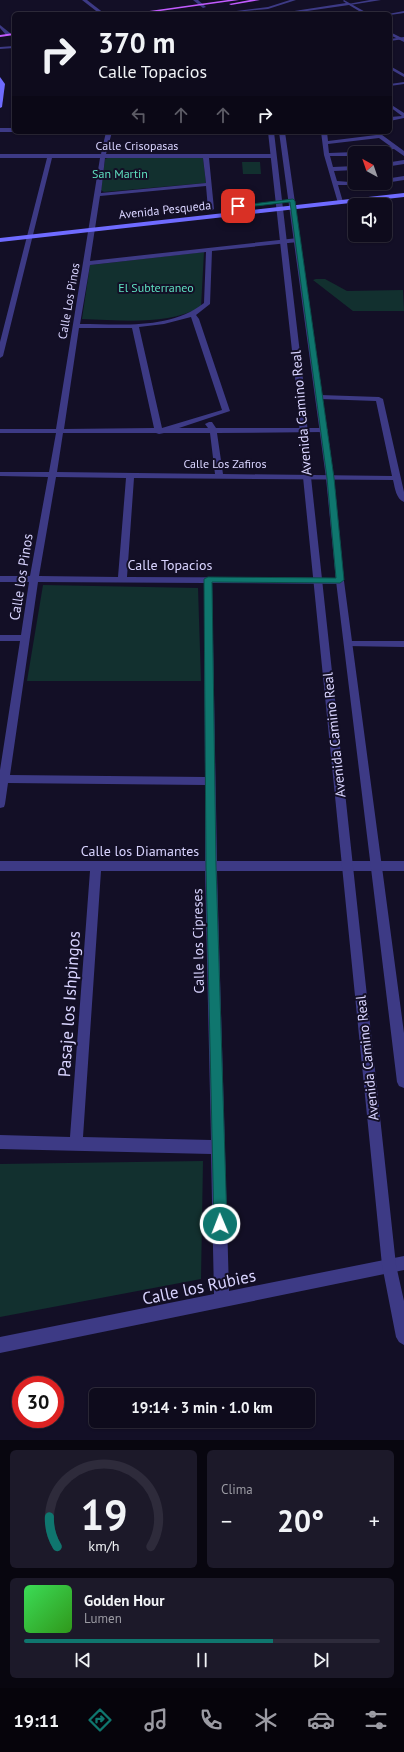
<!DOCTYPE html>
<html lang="es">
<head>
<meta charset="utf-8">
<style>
	body { margin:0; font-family:"PT Sans",sans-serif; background:#1c1929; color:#f1f3f6; height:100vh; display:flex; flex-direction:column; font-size:15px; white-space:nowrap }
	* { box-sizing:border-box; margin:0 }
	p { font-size:13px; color:#9b9ba3 }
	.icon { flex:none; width:22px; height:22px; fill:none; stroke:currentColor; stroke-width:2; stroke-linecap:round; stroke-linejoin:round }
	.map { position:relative; height:1440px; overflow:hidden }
	.details { display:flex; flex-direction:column; gap:10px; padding:10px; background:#08060f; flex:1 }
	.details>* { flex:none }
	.banner { position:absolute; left:12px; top:12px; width:380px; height:122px; border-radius:6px; box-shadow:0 1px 3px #0004,0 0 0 1px #2e2b3b; background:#0e0b1c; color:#f1f3f6; overflow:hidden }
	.needle { width:26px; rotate:320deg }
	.fabs { position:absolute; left:348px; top:146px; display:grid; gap:8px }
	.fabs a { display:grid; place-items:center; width:44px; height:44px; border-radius:6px; background:#0e0b1c; box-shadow:0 1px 3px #0004,0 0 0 1px #2e2b3b; font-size:20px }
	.speed { position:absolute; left:12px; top:1376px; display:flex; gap:8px; font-size:20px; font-weight:700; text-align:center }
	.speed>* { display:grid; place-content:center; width:52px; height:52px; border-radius:50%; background:#0e0b1c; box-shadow:0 1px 3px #0004,0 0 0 1px #2e2b3b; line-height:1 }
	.speed .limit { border:6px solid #d22; background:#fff; color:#111 }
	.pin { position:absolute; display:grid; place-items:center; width:34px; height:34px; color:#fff; margin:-17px; border-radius:8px; box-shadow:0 2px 6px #0006 }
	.me { position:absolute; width:44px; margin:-22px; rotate:359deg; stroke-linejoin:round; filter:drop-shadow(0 0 3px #0008) }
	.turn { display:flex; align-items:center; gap:14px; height:84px; padding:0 20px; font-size:18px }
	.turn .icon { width:52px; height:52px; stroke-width:2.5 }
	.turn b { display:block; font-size:28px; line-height:34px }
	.lanes { display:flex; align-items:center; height:38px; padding:0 20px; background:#0003; justify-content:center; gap:20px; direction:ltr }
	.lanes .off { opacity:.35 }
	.big { font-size:30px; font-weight:700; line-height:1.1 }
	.details .card { flex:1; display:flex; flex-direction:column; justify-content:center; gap:6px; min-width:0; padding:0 14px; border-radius:6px; background:#1c1929 }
	.details .dial { align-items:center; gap:0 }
	.dial svg { height:104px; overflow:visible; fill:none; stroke:#2e2b3b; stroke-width:7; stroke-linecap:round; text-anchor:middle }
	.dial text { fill:#f1f3f6; stroke:none }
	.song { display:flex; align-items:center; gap:12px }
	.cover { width:48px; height:48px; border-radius:6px; background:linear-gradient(135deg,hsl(130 70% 55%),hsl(110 70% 35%)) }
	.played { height:4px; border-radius:2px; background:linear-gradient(90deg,#0f766e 70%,#2e2b3b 70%) }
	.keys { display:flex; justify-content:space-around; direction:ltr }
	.heat { display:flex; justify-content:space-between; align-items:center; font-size:22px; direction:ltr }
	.details .tiles { flex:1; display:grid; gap:10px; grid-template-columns:1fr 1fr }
	.card:last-child { grid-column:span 2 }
	.trip { position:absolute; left:89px; top:1388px; width:226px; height:40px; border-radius:6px; background:#0e0b1c; box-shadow:0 1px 3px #0004,0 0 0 1px #2e2b3b; font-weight:700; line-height:40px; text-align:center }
	.tabs { display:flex; height:64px; justify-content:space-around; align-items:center; background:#06040b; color:#9b9ba3 }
	.tabs .icon { width:28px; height:28px }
	.tabs .selected { color:#0f766e }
	.tabs b { font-size:18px; color:#f1f3f6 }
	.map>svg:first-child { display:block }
</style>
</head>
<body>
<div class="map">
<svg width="404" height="1440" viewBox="0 0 404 1440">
	<rect width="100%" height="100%" fill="#130f26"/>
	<g fill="#12302f">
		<path d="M108,158H203L206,183L104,192L101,190L105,159Z"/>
		<path d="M242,162H260L261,174H243Z"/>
		<path d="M204,252L201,307C166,326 120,320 82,319L90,265Z"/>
		<path d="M316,279H325L347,291L403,290L404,311H353L313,280Z"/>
		<path d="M43,585L198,588L201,681H27Z"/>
		<path d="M203,1161L201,1279L0,1317V1164Z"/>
	</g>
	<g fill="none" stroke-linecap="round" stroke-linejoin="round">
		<g fill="#3d3a85" fill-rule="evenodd">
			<path d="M82,0H87L105,14H100Z"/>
			<path d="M193,0H198L206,7L203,8Z"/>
			<path d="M290,0H296L268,9L213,14L268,7Z"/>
			<path d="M370,0H381L350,5L348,4Z"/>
			<path d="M301,10L307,13L308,14H303L299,11Z"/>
			<path d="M404,11V13L390,15L388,14Z"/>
			<path d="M0,25L10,33V35H6L0,28Z"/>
			<path d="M404,37V39L390,41V39Z"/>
			<path d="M14,46V48L0,49V47Z"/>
			<path d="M390,66L404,74V77L390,69Z"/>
			<path d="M404,82V84L390,86V84Z"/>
			<path d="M390,104L404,113V118L390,121V117L402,116L390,107Z"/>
			<rect x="0" y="128" width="14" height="4"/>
			<path d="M106,132H112L106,154H273L276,156L273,158H209L214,209L211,211L208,209L206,186L100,196L90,261L298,238L301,240L298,242L212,251L210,304L196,315L199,319L230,411L179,428H208L205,424L209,422H212L216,428H324L328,430L324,432L217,433L223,474L392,476L376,401L320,399L316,397L320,395L379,397L383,399L404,492V502C396,499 395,488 393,480L134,478L127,577L340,578L344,581L340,584L212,583L217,861H404V871H217L229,1291L404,1256V1270L0,1353V1337L214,1294L211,1154L0,1149V1135L70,1137L90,871H0V861H205V785L8,783L5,804L4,807L0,808V770L20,641H0V635H21L29,582H0V576H30L48,477L0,476V472H49L56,433H0V429H56L100,158H52L3,356L0,358V342L47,158H0V154H101ZM105,158H203L206,183L101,193ZM206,252L204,303C170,330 120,324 80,324L90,265ZM191,317L222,410L162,428L139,327L164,324ZM79,328H132L154,428L64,429ZM63,433H156L159,434L164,433H210L215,474L57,472ZM56,477L126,478L118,577L39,576ZM38,582L204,583L205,777L10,775ZM101,871H205L211,1140L83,1137Z"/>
			<path d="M321,132H327L328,141L376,135L372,132H378L404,151V156L394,149L369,153H357L390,146L379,138L328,144L329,153L355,152L357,153H355V156H330L333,167L355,166V170L334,171L337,181L363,183L360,185H338L343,202L338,203L324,155Z"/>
			<path d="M404,160V164L385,167V163Z"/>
			<path d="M404,176V180L385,183V179Z"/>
			<path d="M349,641H404V647L346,646L344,644L346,642Z"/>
		</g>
		<g fill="#3d3a85" fill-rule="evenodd">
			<path d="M344,0L369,14H364L349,5L286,14H275L346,3L343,1Z"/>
			<path d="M390,32L404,39V42L390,35Z"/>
			<path d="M268,132H274L305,396L311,477L396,1265L404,1301V1345L399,1342L396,1337L382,1265L303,477L297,396Z"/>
			<path d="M279,132H285L334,478L344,581L404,1033V1088L399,1086L397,1082L336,581L326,478Z"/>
		</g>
		<g fill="#6f6bff" fill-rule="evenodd">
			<path d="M0,77L5,84L2,107L0,108Z"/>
			<path d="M404,193V197L0,242V238Z"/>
		</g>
		<g fill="#c25bff" fill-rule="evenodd">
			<path d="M228,0H239L139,14H128Z"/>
			<path d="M250,0H260L231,5L229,4Z"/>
			<path d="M14,33V35L0,37V35Z"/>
		</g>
	</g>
	<path fill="#0f766e" stroke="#0a4d48" d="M293,199L295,201L334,478L344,580L340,583L212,582L216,866L227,1224L225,1228L220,1230L216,1228L214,1224L206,866L204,579L208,577L336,578L327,478L290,202L238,208L235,206Z"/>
	<g text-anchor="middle" stroke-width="4" stroke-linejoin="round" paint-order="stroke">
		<g font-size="12" fill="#d9d4ff" stroke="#130f26">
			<text x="137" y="150">Calle Crisopasas</text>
			<text transform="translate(165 210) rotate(-6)" y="4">Avenida Pesqueda</text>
			<text transform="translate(69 301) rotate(-80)" y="4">Calle Los Pinos</text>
			<text x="225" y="468">Calle Los Zafiros</text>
		</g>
		<g font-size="12" fill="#5fe0c0" stroke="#130f26">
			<text x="120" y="178">San Martin</text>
			<text x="156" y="292">El Subterraneo</text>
		</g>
		<g font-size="14" fill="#d9d4ff" stroke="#130f26">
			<text transform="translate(301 413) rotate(-95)" y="5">Avenida Camino Real</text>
			<text x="170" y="570">Calle Topacios</text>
			<text transform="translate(21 577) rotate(-81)" y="5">Calle los Pinos</text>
			<text transform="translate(334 735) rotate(-96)" y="5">Avenida Camino Real</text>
			<text x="140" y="856">Calle los Diamantes</text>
			<text transform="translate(198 941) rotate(-91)" y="5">Calle los Cipreses</text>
			<text transform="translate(367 1058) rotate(-96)" y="5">Avenida Camino Real</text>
		</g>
		<g font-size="17" fill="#d9d4ff" stroke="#130f26">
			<text transform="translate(69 1004) rotate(-86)" y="6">Pasaje los Ishpingos</text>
			<text transform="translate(199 1287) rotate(-12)" y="6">Calle los Rubies</text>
		</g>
	</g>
</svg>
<div class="fabs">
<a><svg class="needle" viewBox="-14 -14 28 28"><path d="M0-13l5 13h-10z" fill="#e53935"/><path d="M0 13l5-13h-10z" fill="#9b9ba3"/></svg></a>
<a><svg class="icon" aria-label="sound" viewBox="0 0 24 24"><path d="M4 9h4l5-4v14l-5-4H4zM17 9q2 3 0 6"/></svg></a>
</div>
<div class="speed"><div class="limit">30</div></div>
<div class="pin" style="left:238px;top:206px;background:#d93025"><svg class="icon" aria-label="arrive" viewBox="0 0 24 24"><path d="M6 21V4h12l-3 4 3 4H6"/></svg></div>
<svg class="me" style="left:220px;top:1224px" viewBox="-20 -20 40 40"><circle r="17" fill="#0f766e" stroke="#fff" stroke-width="3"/><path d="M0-11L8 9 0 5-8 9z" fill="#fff"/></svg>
<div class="trip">19:14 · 3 min · 1.0 km</div>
<div class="banner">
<div class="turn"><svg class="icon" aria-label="right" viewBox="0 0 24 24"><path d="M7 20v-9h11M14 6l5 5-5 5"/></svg><div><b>370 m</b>Calle Topacios</div></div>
<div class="lanes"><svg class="icon off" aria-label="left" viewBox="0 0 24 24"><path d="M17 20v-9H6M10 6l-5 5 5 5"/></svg><svg class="icon off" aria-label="ahead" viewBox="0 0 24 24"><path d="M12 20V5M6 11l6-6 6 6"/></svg><svg class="icon off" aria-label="ahead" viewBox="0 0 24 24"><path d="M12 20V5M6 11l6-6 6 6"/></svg><svg class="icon" aria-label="right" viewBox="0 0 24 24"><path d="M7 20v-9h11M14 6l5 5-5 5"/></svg></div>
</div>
</div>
<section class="details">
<div class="tiles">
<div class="card dial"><svg viewBox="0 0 100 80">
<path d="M14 69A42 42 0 1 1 86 69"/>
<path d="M14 69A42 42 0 0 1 8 46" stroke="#0f766e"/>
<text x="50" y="56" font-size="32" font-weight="700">19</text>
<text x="50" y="72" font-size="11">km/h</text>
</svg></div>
<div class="card"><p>Clima</p>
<div class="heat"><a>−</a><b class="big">20°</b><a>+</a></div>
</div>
<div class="card">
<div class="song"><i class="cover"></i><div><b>Golden Hour</b><p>Lumen</p></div></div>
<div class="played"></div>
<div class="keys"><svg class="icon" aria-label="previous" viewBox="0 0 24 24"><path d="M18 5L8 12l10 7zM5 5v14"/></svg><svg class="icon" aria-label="pause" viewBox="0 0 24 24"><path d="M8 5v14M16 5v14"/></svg><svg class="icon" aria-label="next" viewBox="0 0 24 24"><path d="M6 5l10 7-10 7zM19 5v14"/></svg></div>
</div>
</div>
</section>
<nav class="tabs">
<b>19:11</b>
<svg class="icon selected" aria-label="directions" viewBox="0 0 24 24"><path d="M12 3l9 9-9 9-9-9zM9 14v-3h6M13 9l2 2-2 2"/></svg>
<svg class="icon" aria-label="music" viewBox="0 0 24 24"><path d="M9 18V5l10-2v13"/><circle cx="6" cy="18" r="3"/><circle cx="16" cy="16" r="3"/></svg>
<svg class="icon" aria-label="phone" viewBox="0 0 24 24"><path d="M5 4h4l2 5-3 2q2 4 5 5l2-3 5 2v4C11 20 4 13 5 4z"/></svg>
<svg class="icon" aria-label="climate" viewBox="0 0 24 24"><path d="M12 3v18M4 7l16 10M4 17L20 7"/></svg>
<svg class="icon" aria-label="car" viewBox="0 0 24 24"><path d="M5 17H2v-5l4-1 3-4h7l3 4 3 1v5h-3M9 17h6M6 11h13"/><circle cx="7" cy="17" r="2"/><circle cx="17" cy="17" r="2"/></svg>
<svg class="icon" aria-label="filters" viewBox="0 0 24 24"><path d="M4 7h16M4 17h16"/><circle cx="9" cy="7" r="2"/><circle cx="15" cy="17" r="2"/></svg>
</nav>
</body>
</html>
